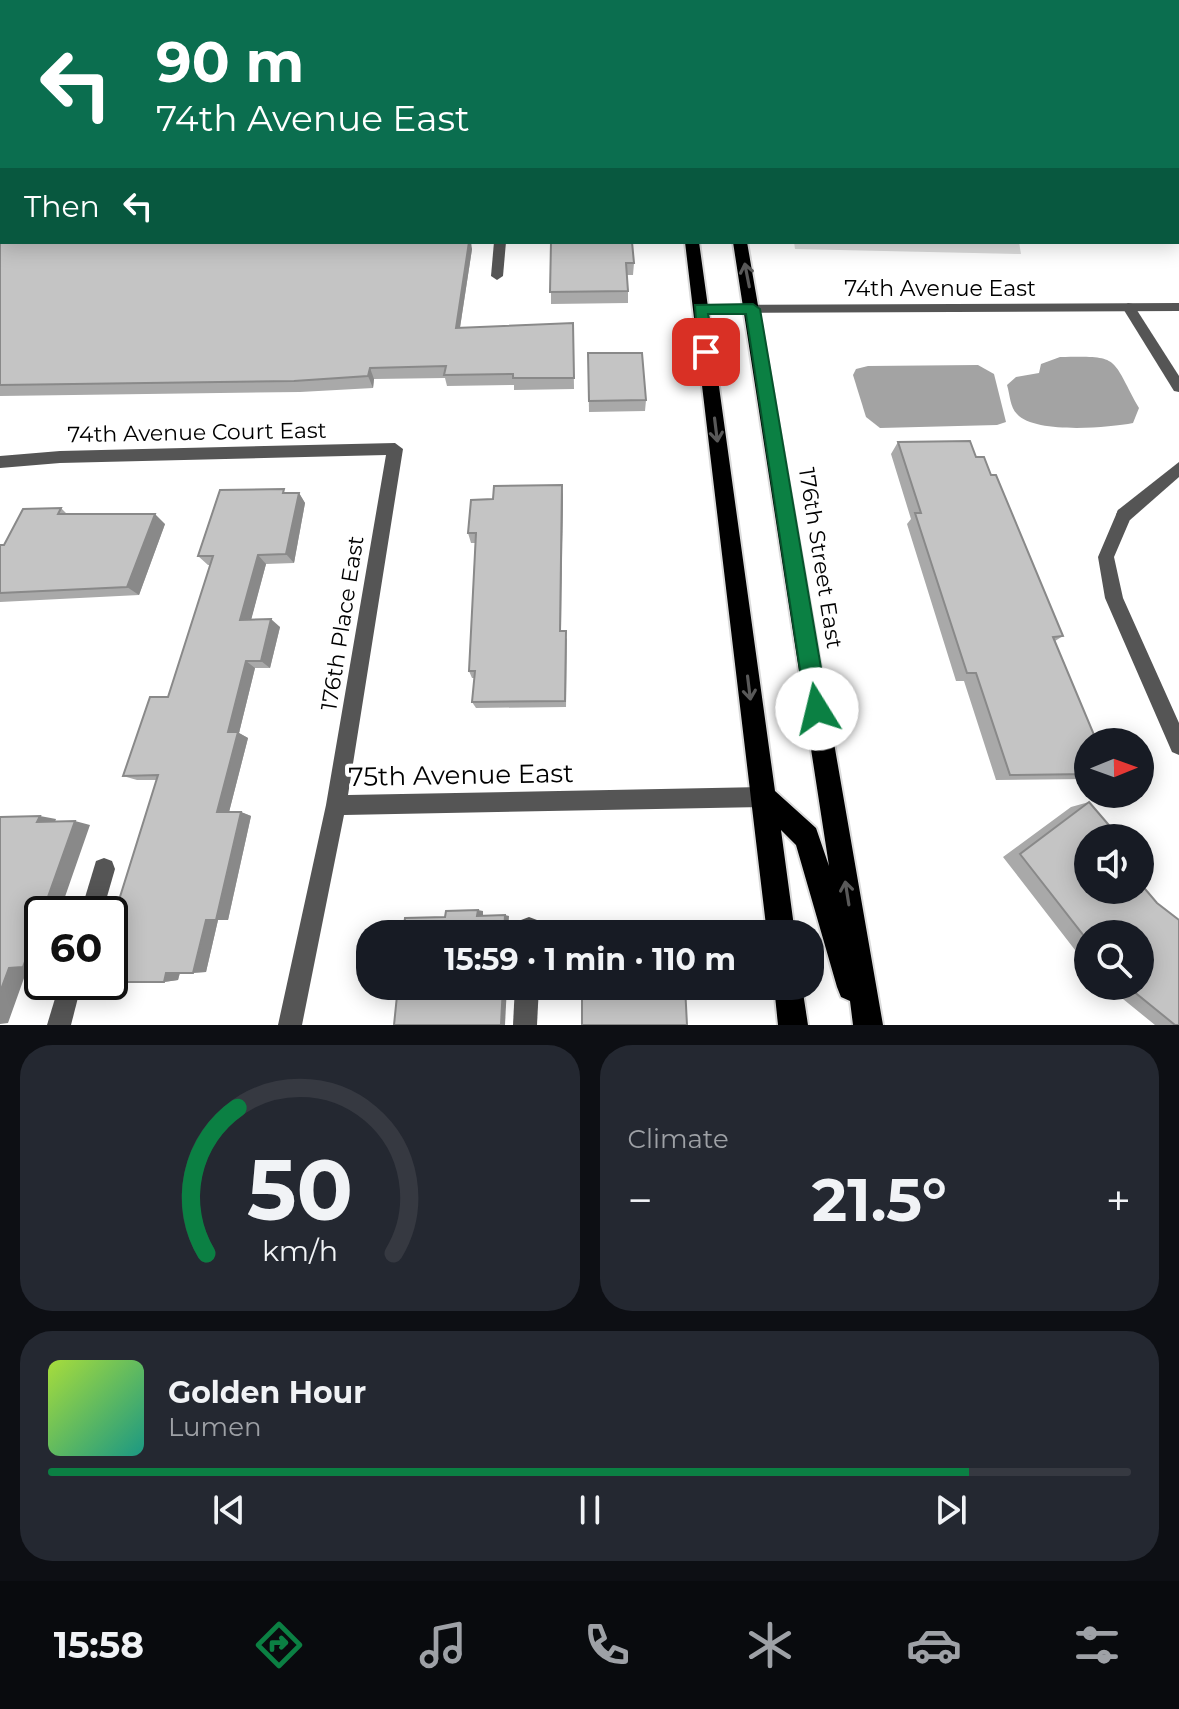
<!DOCTYPE html>
<html lang="en">
<head>
<meta charset="utf-8">
<style>
	body { margin:0; font-family:Montserrat,sans-serif; background:#242831; color:#f1f3f6; height:100vh; display:flex; flex-direction:column; font-size:30px; white-space:nowrap }
	* { box-sizing:border-box; margin:0 }
	p { font-size:26px; color:#9ea1a6 }
	.icon { flex:none; width:44px; height:44px; fill:none; stroke:currentColor; stroke-width:2; stroke-linecap:round; stroke-linejoin:round }
	.map { position:relative; height:1025px; overflow:hidden }
	.sheet { display:flex; flex-direction:column; gap:20px; padding:20px; background:#0d0f14; flex:1 }
	.sheet>* { flex:none }
	.top-card { position:absolute; left:0px; top:0px; width:1180px; height:244px; box-shadow:0 4px 20px #0003; background:#0b6e4f; color:#fff; overflow:hidden }
	.needle { width:52px; rotate:89deg }
	.buttons { position:absolute; left:1074px; top:728px; display:grid; gap:16px }
	.buttons a { display:grid; place-items:center; width:80px; height:80px; border-radius:50%; background:#171b24; box-shadow:0 4px 20px #0003; font-size:40px }
	.speed { position:absolute; left:24px; top:896px; display:flex; gap:16px; font-size:40px; font-weight:700; text-align:center }
	.speed>* { display:grid; place-content:center; width:104px; height:104px; border-radius:50%; background:#171b24; box-shadow:0 4px 20px #0003; line-height:1 }
	.speed .limit { border:4px solid #111; border-radius:12px; background:#fff; color:#111 }
	.pin { position:absolute; display:grid; place-items:center; width:68px; height:68px; color:#fff; margin:-34px; border-radius:16px; box-shadow:0 4px 12px #0006 }
	.me { position:absolute; width:88px; margin:-44px; rotate:351deg; stroke-linejoin:round; filter:drop-shadow(0 0 6px #0008) }
	.turn { display:flex; align-items:center; gap:28px; height:168px; padding:0 24px; font-size:36px }
	.turn .icon { width:104px; height:104px; stroke-width:2.5 }
	.turn b { display:block; font-size:56px; line-height:68px }
	.then { display:flex; align-items:center; height:76px; padding:0 24px; background:#0003; gap:16px; font-size:30px }
	.big { font-size:60px; font-weight:700; line-height:1.1 }
	.sheet .widget { flex:1; display:flex; flex-direction:column; justify-content:center; gap:12px; min-width:0; padding:0 28px; border-radius:32px; background:#242831 }
	.sheet .dial { align-items:center; gap:0 }
	.dial svg { height:208px; overflow:visible; fill:none; stroke:#363941; stroke-width:7; stroke-linecap:round; text-anchor:middle }
	.dial text { fill:#f1f3f6; stroke:none }
	.song { display:flex; align-items:center; gap:24px }
	.cover { width:96px; height:96px; border-radius:12px; background:linear-gradient(135deg,hsl(80 70% 55%),hsl(170 70% 35%)) }
	.played { height:8px; border-radius:4px; background:linear-gradient(90deg,#0b8043 85%,#363941 85%) }
	.keys { display:flex; justify-content:space-around; direction:ltr }
	.heat { display:flex; justify-content:space-between; align-items:center; font-size:44px; direction:ltr }
	.sheet .tiles { flex:1; display:grid; gap:20px; grid-template-columns:1fr 1fr }
	.widget:last-child { grid-column:span 2 }
	.trip { position:absolute; left:356px; top:920px; width:468px; height:80px; border-radius:32px; background:#171b24; box-shadow:0 4px 20px #0003; font-weight:700; line-height:80px; text-align:center }
	.tabs { display:flex; height:128px; justify-content:space-around; align-items:center; background:#090b0e; color:#9ea1a6 }
	.tabs .icon { width:56px; height:56px }
	.tabs .active { color:#0b8043 }
	.tabs b { font-size:36px; color:#f1f3f6 }
	.map>svg:first-child { display:block }
</style>
</head>
<body>
<div class="map">
<svg width="1179" height="1025" viewBox="0 0 1179 1025">
	<rect width="100%" height="100%" fill="#fff"/>
	<g fill="#dcdcdc">
		<path d="M732,0H1179V88L1178,2Z"/>
		<path d="M794,242H1019L1021,254L795,249Z"/>
	</g>
	<g fill="#a3a3a3">
		<path d="M1060,357C1121,356 1110,356 1139,408L1133,423C1107,428 1035,434 1017,414C1010,407 1010,395 1007,385L1016,377L1039,373L1041,364Z"/>
		<path d="M978,365L994,374L1006,422L997,425L880,428L866,417L853,375L856,369L868,366Z"/>
	</g>
	<g fill="none" stroke-linecap="round" stroke-linejoin="round">
		<g stroke="#dbdbdb" stroke-width="4">
			<g id="primary">
				<rect x="657" y="0" width="10" height="2"/>
				<rect x="689" y="0" width="10" height="2"/>
				<path d="M685,242H699L775,791L816,828L829,866L733,242H747L883,1025H853L850,1001L841,997L837,987L796,845L781,830L795,934H767Z"/>
				<path d="M774,986H802L808,1025H778Z"/>
			</g>
		</g>
		<g fill="#555" fill-rule="evenodd">
			<path d="M494,242H506L503,276L497,280L491,276Z"/>
			<path d="M1128,303L1133,304L1179,376V392L1174,391L1122,307Z"/>
			<path d="M1179,462V477L1130,520H1118L1116,515L1118,510Z"/>
		</g>
		<g fill="#555" fill-rule="evenodd">
			<path d="M0,125H2L0,133Z"/>
			<rect x="0" y="211" width="2" height="8"/>
			<path d="M1179,303V311L700,313L694,309L700,305Z"/>
			<path d="M395,443L403,449L348,795L763,787L770,790L773,797L770,804L763,807L344,815L302,1025H278L326,805L386,455L60,463L0,468V456L60,451Z"/>
			<path d="M1124,508L1130,510L1132,515L1114,557L1123,598L1179,723V755L1172,752L1105,598L1098,557L1118,510Z"/>
			<path d="M104,858L112,861L115,869L102,914H80L96,861Z"/>
			<path d="M529,917L537,920L540,934H518L521,920Z"/>
			<path d="M60,982H82L71,1025H47Z"/>
			<path d="M515,986H539L537,1025H513Z"/>
		</g>
		<use href="#primary" fill="#000" fill-rule="evenodd"/>
	</g>
	<g fill="#a9a9a9">
		<path d="M0,238L472,249L460,328L573,323L574,389L514,390V385L447,386L445,378L374,379L373,388L300,392L0,396Z"/>
		<path d="M551,242L634,263L633,275H627L628,291V303L551,304Z"/>
		<path d="M588,353L646,400L645,411L589,412Z"/>
		<path d="M898,442L976,457L1063,636L1055,641L1088,742V779L996,780L964,681H956L907,524L911,519L891,454Z"/>
		<path d="M287,493H299L305,503L294,563L266,564L251,619L280,627L270,668H255L239,733L248,738L229,812H241L251,816L228,920H218L206,972L180,973L178,980L164,982L157,780H137L123,776L168,697L210,565H208L198,556Z"/>
		<path d="M563,495L561,631L567,639L566,707L476,708L472,702L475,678H472L469,671L475,543H471L468,533Z"/>
		<path d="M61,508L67,514L165,524L139,595L0,602V545H4Z"/>
		<path d="M1089,802L1088,838L1157,903L1179,1025H1155L1107,986H1140L1088,934V970L1080,964L1082,959L1003,857L1071,807Z"/>
	</g>
	<g fill="#898989">
		<path d="M49,0H67L65,2H48Z"/>
		<path d="M2,50V70L0,72V52Z"/>
		<path d="M469,242H471L472,249L458,340L456,328Z"/>
		<path d="M370,368L374,379L373,388L368,376Z"/>
		<path d="M562,485L563,495L560,639V631Z"/>
		<path d="M299,493L305,503L294,563L286,554Z"/>
		<path d="M155,514L165,524L139,595L127,587Z"/>
		<path d="M258,555L266,564L249,628L240,620Z"/>
		<path d="M271,619L280,627L270,668L261,661Z"/>
		<path d="M246,661L255,668L239,733L248,738L228,816L217,812L228,732Z"/>
		<path d="M241,812L251,816L228,920H216Z"/>
		<path d="M40,816L56,819L54,825L37,822Z"/>
		<path d="M75,821L90,825L59,914H42L41,966L28,967L8,1023L0,1024V992L9,968Z"/>
		<path d="M478,910L483,911V917L477,916Z"/>
		<path d="M505,915L509,916L508,934H504Z"/>
		<path d="M206,920H218L206,972L193,973Z"/>
		<path d="M180,972L178,980L164,982L166,973Z"/>
		<path d="M503,986H507L505,1025H501Z"/>
	</g>
	<g fill="#c4c4c4" stroke="#898989" stroke-width="2">
		<path d="M0,0H49L48,2H2V50L0,52Z"/>
		<path d="M141,0H261L260,2H140Z"/>
		<path d="M351,0H471L470,2H350Z"/>
		<rect x="562" y="0" width="56" height="2"/>
		<path d="M0,238H2V242H469L456,328L573,323L574,378H513V374L444,375L446,366L370,368L368,376L294,381L0,385Z"/>
		<path d="M551,242H632L634,263H626L628,291L550,292Z"/>
		<path d="M588,353H642L646,400L589,401Z"/>
		<path d="M970,441L976,457H984L991,475H996L1063,636L1053,637L1097,742H1088V774L1010,775L976,673H967L915,513H921L898,442Z"/>
		<path d="M562,485L560,631H566L565,701L472,702L475,671H469L476,533H468L471,500L493,499L494,486Z"/>
		<path d="M284,489L283,493H299L286,554L258,555L240,620L271,619L261,661H246L228,732H238L217,812H241L216,920H206L193,973H166L164,982H93H110V929L158,775L123,776L150,697H168L213,556H198L220,490Z"/>
		<path d="M61,508L58,514H155L127,587L0,593V545H4L23,509Z"/>
		<path d="M1089,802L1120,838H1088V890H1140V883L1157,903L1179,920V1025H1175L1127,986H1140V934H1088V941L1020,854Z"/>
		<path d="M40,816L37,822L75,821L23,967L9,968L0,992V817Z"/>
		<path d="M478,910L477,916L505,915L504,934H403L405,918L445,917L446,911Z"/>
		<path d="M398,986H503L501,1025H394Z"/>
		<path d="M582,986H685L687,1025H582Z"/>
	</g>
	<defs><path id="oneway-shaft" d="M-6 0H5M1.5-3L5.5 0L1.5 3" fill="none" stroke-width="1.6" stroke-linecap="round" stroke-linejoin="round" transform="scale(2)"/></defs>
	<g stroke="#595959">
		<use href="#oneway-shaft" transform="translate(747 275) rotate(-101)"/>
		<use href="#oneway-shaft" transform="translate(716 430) rotate(83)"/>
		<use href="#oneway-shaft" transform="translate(749 688) rotate(83)"/>
		<use href="#oneway-shaft" transform="translate(847 893) rotate(-99)"/>
	</g>
	<path fill="#0b8043" stroke="#07532c" stroke-width="2" d="M753,304L760,309L828,709L825,716L817,720L810,716L806,709L746,314H708L714,352L706,357L698,352L695,305Z"/>
	<g text-anchor="middle" stroke-width="8" stroke-linejoin="round" paint-order="stroke">
		<g font-size="22" fill="#000" stroke="#fff">
			<text x="940" y="296">74th Avenue East</text>
			<text transform="translate(197 432) rotate(-1)" y="8">74th Avenue Court East</text>
			<text transform="translate(821 558) rotate(81)" y="8">176th Street East</text>
			<text transform="translate(342 623) rotate(-81)" y="8">176th Place East</text>
		</g>
		<g font-size="26" fill="#000" stroke="#fff">
			<text transform="translate(461 775) rotate(-1)" y="9">75th Avenue East</text>
		</g>
	</g>
</svg>
<div class="buttons">
<a><svg class="needle" viewBox="-14 -14 28 28"><path d="M0-13l5 13h-10z" fill="#e53935"/><path d="M0 13l5-13h-10z" fill="#9ea1a6"/></svg></a>
<a><svg class="icon" aria-label="sound" viewBox="0 0 24 24"><path d="M4 9h4l5-4v14l-5-4H4zM17 9q2 3 0 6"/></svg></a>
<a><svg class="icon" aria-label="search" viewBox="0 0 24 24"><circle cx="10" cy="10" r="6"/><path d="M15 15l6 6"/></svg></a>
</div>
<div class="speed"><div class="limit">60</div></div>
<div class="pin" style="left:706px;top:352px;background:#d93025"><svg class="icon" aria-label="arrive" viewBox="0 0 24 24"><path d="M6 21V4h12l-3 4 3 4H6"/></svg></div>
<svg class="me" style="left:817px;top:709px" viewBox="-20 -20 40 40"><circle r="19" fill="#fff"/><path d="M0-13L10 11 0 6-10 11z" fill="#0b8043"/></svg>
<div class="trip">15:59 · 1 min · 110 m</div>
<div class="top-card">
<div class="turn"><svg class="icon" aria-label="left" viewBox="0 0 24 24"><path d="M17 20v-9H6M10 6l-5 5 5 5"/></svg><div><b>90 m</b>74th Avenue East</div></div>
<div class="then">Then<svg class="icon" aria-label="left" viewBox="0 0 24 24"><path d="M17 20v-9H6M10 6l-5 5 5 5"/></svg></div>
</div>
</div>
<section class="sheet">
<div class="tiles">
<div class="widget dial"><svg viewBox="0 0 100 80">
<path d="M14 69A42 42 0 1 1 86 69"/>
<path d="M14 69A42 42 0 0 1 26 13" stroke="#0b8043"/>
<text x="50" y="56" font-size="32" font-weight="700">50</text>
<text x="50" y="72" font-size="11">km/h</text>
</svg></div>
<div class="widget"><p>Climate</p>
<div class="heat"><a>−</a><b class="big">21.5°</b><a>+</a></div>
</div>
<div class="widget">
<div class="song"><i class="cover"></i><div><b>Golden Hour</b><p>Lumen</p></div></div>
<div class="played"></div>
<div class="keys"><svg class="icon" aria-label="previous" viewBox="0 0 24 24"><path d="M18 5L8 12l10 7zM5 5v14"/></svg><svg class="icon" aria-label="pause" viewBox="0 0 24 24"><path d="M8 5v14M16 5v14"/></svg><svg class="icon" aria-label="next" viewBox="0 0 24 24"><path d="M6 5l10 7-10 7zM19 5v14"/></svg></div>
</div>
</div>
</section>
<nav class="tabs">
<b>15:58</b>
<svg class="icon active" aria-label="directions" viewBox="0 0 24 24"><path d="M12 3l9 9-9 9-9-9zM9 14v-3h6M13 9l2 2-2 2"/></svg>
<svg class="icon" aria-label="music" viewBox="0 0 24 24"><path d="M9 18V5l10-2v13"/><circle cx="6" cy="18" r="3"/><circle cx="16" cy="16" r="3"/></svg>
<svg class="icon" aria-label="phone" viewBox="0 0 24 24"><path d="M5 4h4l2 5-3 2q2 4 5 5l2-3 5 2v4C11 20 4 13 5 4z"/></svg>
<svg class="icon" aria-label="climate" viewBox="0 0 24 24"><path d="M12 3v18M4 7l16 10M4 17L20 7"/></svg>
<svg class="icon" aria-label="car" viewBox="0 0 24 24"><path d="M5 17H2v-5l4-1 3-4h7l3 4 3 1v5h-3M9 17h6M6 11h13"/><circle cx="7" cy="17" r="2"/><circle cx="17" cy="17" r="2"/></svg>
<svg class="icon" aria-label="filters" viewBox="0 0 24 24"><path d="M4 7h16M4 17h16"/><circle cx="9" cy="7" r="2"/><circle cx="15" cy="17" r="2"/></svg>
</nav>
</body>
</html>
